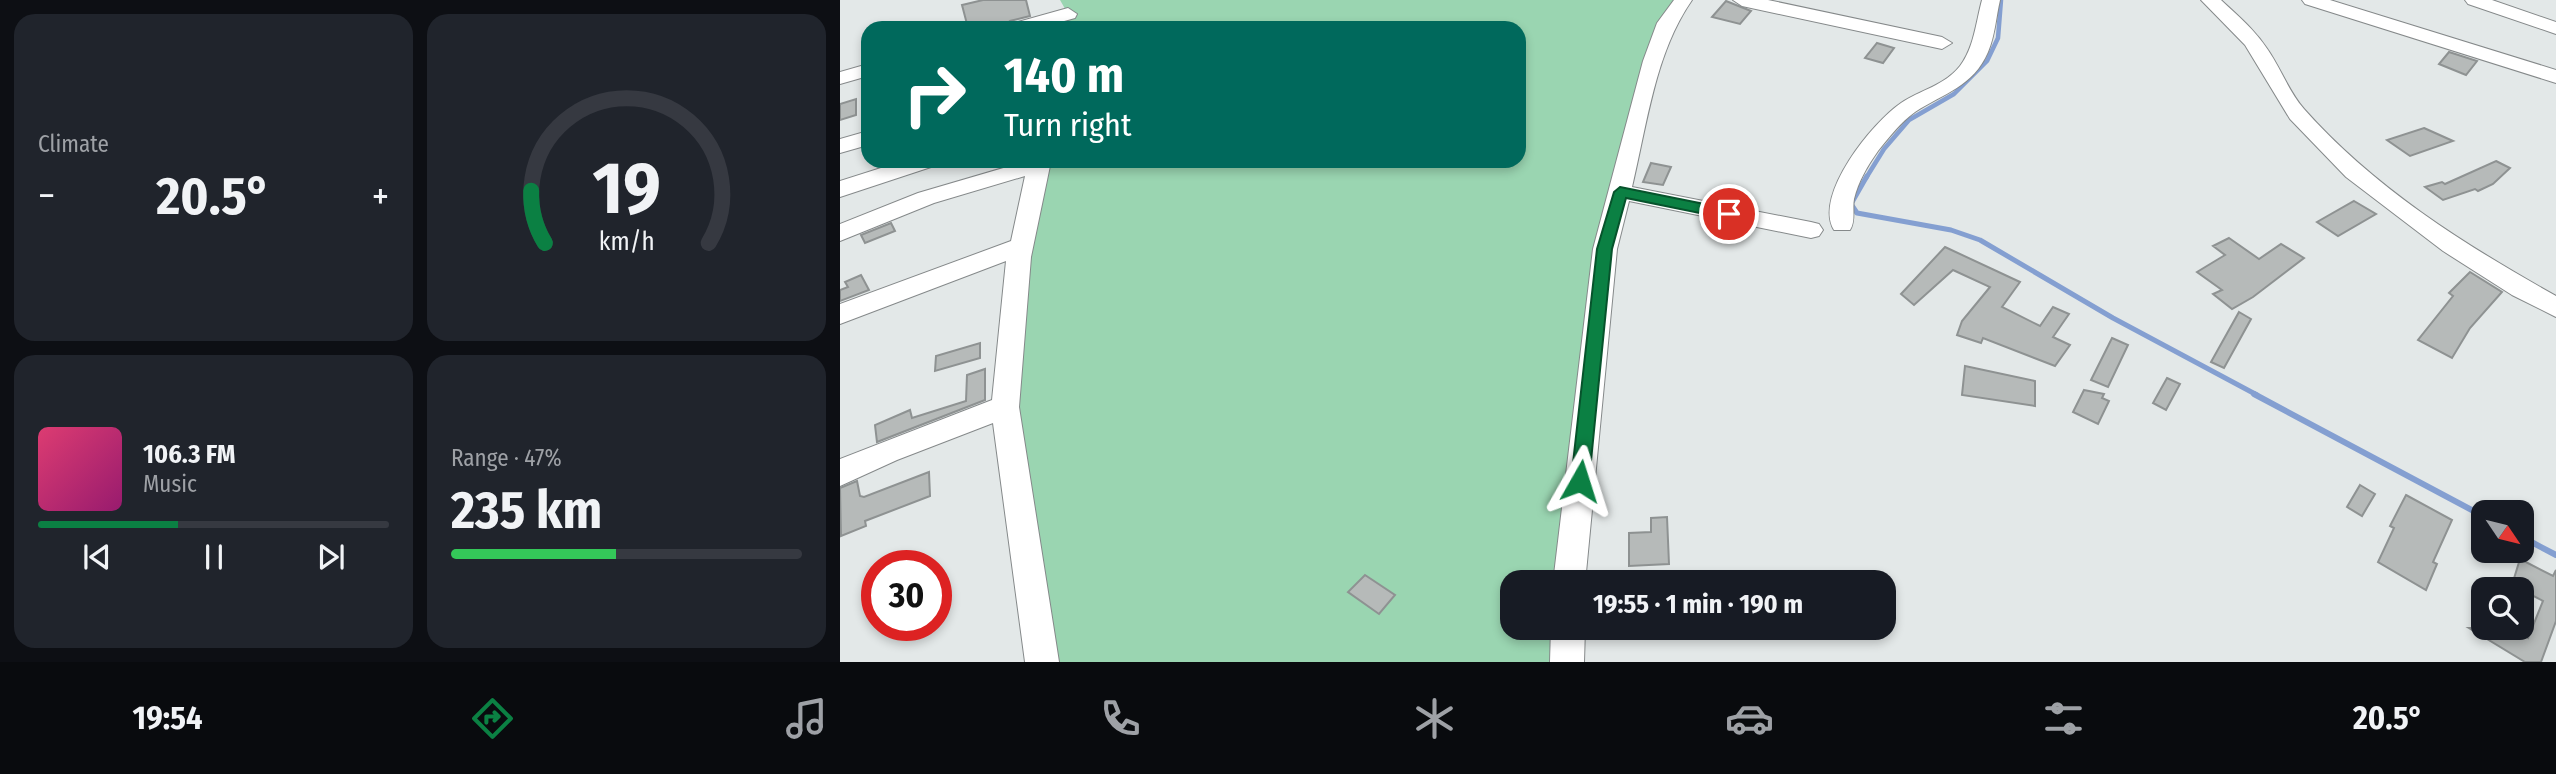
<!DOCTYPE html>
<html lang="en">
<head>
<meta charset="utf-8">
<style>
	body { margin:0; font-family:"Fira Sans Condensed",sans-serif; background:#20242c; color:#f1f3f6; height:100vh; display:flex; flex-direction:column; font-size:26px; white-space:nowrap }
	* { box-sizing:border-box; margin:0 }
	p { font-size:23px; color:#9ea1a6 }
	.icon { flex:none; width:38px; height:38px; fill:none; stroke:currentColor; stroke-width:2; stroke-linecap:round; stroke-linejoin:round }
	.map { position:relative; flex:1; overflow:hidden }
	.drawer { display:flex; flex-direction:column; gap:14px; padding:14px; background:#0d0f14; width:840px }
	.drawer>* { flex:none }
	.top-card { position:absolute; left:21px; top:21px; width:665px; height:147px; border-radius:21px; box-shadow:0 4px 10px #0003; background:#00695c; color:#fff; overflow:hidden }
	.needle { width:46px; rotate:125deg }
	.controls { position:absolute; left:1631px; top:500px; display:grid; gap:14px }
	.controls a { display:grid; place-items:center; width:63px; height:63px; border-radius:14px; background:#171b24; box-shadow:0 4px 10px #0003; font-size:35px }
	.speed { position:absolute; left:21px; top:550px; display:flex; gap:14px; font-size:35px; font-weight:700; text-align:center }
	.speed>* { display:grid; place-content:center; width:91px; height:91px; border-radius:50%; background:#171b24; box-shadow:0 4px 10px #0003; line-height:1 }
	.speed .limit { border:10px solid #d22; background:#fff; color:#111 }
	.pin { position:absolute; display:grid; place-items:center; width:60px; height:60px; color:#fff; margin:-30px; border:4px solid #fff; border-radius:50%; box-shadow:0 2px 7px #0007 }
	.me { position:absolute; width:77px; margin:-38px; rotate:6deg; stroke-linejoin:round; filter:drop-shadow(0 0 5px #0008) }
	.turn { display:flex; align-items:center; gap:24px; height:147px; padding:0 28px; font-size:32px }
	.turn .icon { width:91px; height:91px; stroke-width:2.5 }
	.turn b { display:block; font-size:49px; line-height:60px }
	.big { font-size:52px; font-weight:700; line-height:1.1 }
	.drawer .card { flex:1; display:flex; flex-direction:column; justify-content:center; gap:10px; min-width:0; padding:0 24px; border-radius:21px; background:#20242c }
	.drawer .dial { align-items:center; gap:0 }
	.dial svg { height:182px; overflow:visible; fill:none; stroke:#363941; stroke-width:7; stroke-linecap:round; text-anchor:middle }
	.dial text { fill:#f1f3f6; stroke:none }
	.song { display:flex; align-items:center; gap:21px }
	.cover { width:84px; height:84px; border-radius:10px; background:linear-gradient(135deg,hsl(340 70% 55%),hsl(320 70% 35%)) }
	.played { height:7px; border-radius:4px; background:linear-gradient(90deg,#0b8043 40%,#363941 40%) }
	.keys { display:flex; justify-content:space-around; direction:ltr }
	.heat { display:flex; justify-content:space-between; align-items:center; font-size:38px; direction:ltr }
	.charge { height:10px; border-radius:5px; background:linear-gradient(90deg,#34c759 47%,#363941 0) }
	.drawer .tiles { flex:1; display:grid; gap:14px; grid-template-columns:repeat(2,1fr) }
	.trip { position:absolute; left:660px; top:570px; width:396px; height:70px; border-radius:21px; background:#171b24; box-shadow:0 4px 10px #0003; font-weight:700; line-height:70px; text-align:center }
	.dock { display:flex; height:112px; justify-content:space-around; align-items:center; background:#090b0e; color:#9ea1a6 }
	.dock .icon { width:49px; height:49px }
	.dock .on { color:#0b8043 }
	.dock b { font-size:32px; color:#f1f3f6 }
	main { display:flex; flex:1; min-height:0 }
	.map>svg:first-child { display:block }
</style>
</head>
<body>
<main>
<section class="drawer">
<div class="tiles">
<div class="card"><p>Climate</p>
<div class="heat"><a>−</a><b class="big">20.5°</b><a>+</a></div>
</div>
<div class="card dial"><svg viewBox="0 0 100 80">
<path d="M14 69A42 42 0 1 1 86 69"/>
<path d="M14 69A42 42 0 0 1 8 46" stroke="#0b8043"/>
<text x="50" y="56" font-size="32" font-weight="700">19</text>
<text x="50" y="72" font-size="11">km/h</text>
</svg></div>
<div class="card">
<div class="song"><i class="cover"></i><div><b>106.3 FM</b><p>Music</p></div></div>
<div class="played"></div>
<div class="keys"><svg class="icon" aria-label="previous" viewBox="0 0 24 24"><path d="M18 5L8 12l10 7zM5 5v14"/></svg><svg class="icon" aria-label="pause" viewBox="0 0 24 24"><path d="M8 5v14M16 5v14"/></svg><svg class="icon" aria-label="next" viewBox="0 0 24 24"><path d="M6 5l10 7-10 7zM19 5v14"/></svg></div>
</div>
<div class="card"><p>Range · 47%</p><b class="big">235 km</b><div class="charge"></div></div>
</div>
</section>
<div class="map">
<svg width="1716" height="662" viewBox="0 0 1716 662">
	<rect width="100%" height="100%" fill="#e3e8e8"/>
	<path fill="#9ad5b1" d="M220,0H843L826,23L780,192L729,583H672V628H728L727,662H202L165,407L200,161H679V28H228V14Z"/>
	<g fill="none" stroke-linecap="round" stroke-linejoin="round">
		<path stroke="#849fd1" stroke-width="4.5" d="M1026,178L1044,149L1069,120L1114,94L1147,61L1158,38L1161,0"/>
		<path stroke="#849fd1" stroke-width="5" d="M1027,176L1011,204L1017,213L1111,230L1140,240L1273,318L1417,395"/>
		<g stroke="#849fd1" stroke-width="6">
			<path d="M1414,394L1643,516"/>
			<path d="M1682,537L1716,555"/>
		</g>
	</g>
	<g fill="#b6bab9" stroke="#8e9292" stroke-width="2">
		<path d="M143,0H186L190,16L170,21L163,28H128L122,5Z"/>
		<path d="M886,1L911,11L900,24L872,17Z"/>
		<path d="M1037,43L1054,48L1043,63L1025,58Z"/>
		<path d="M1609,52L1637,61L1626,75L1599,64Z"/>
		<path d="M16,99V115L0,120V104Z"/>
		<path d="M1584,128L1613,141L1570,156L1547,140Z"/>
		<path d="M1656,161L1670,168L1653,184L1638,191L1635,189L1603,200L1585,187L1602,182L1605,184Z"/>
		<path d="M811,163L831,167L823,185L803,182Z"/>
		<path d="M1514,201L1536,214L1498,236L1477,222Z"/>
		<path d="M51,223L55,231L25,243L21,235Z"/>
		<path d="M1389,238L1419,259L1441,244L1464,258L1413,297L1392,309L1373,294L1382,290L1357,272L1385,255L1373,246Z"/>
		<path d="M1105,247L1180,282L1162,307L1200,326L1213,307L1229,314L1213,337L1230,345L1215,366L1143,338L1141,343L1117,335L1122,321L1150,287L1113,270L1074,305L1061,294Z"/>
		<path d="M1630,272L1662,292L1630,328L1612,358L1578,340L1613,296L1609,293Z"/>
		<path d="M21,275L29,290L0,301V290L8,287L5,282Z"/>
		<path d="M1399,312L1411,319L1384,368L1371,362Z"/>
		<path d="M1272,338L1288,345L1268,387L1251,380Z"/>
		<path d="M140,343V358L95,371L96,356Z"/>
		<path d="M1125,366L1195,381V406L1122,395Z"/>
		<path d="M145,369V400L37,442L35,425L70,410L72,418L126,401L127,375Z"/>
		<path d="M1327,378L1340,384L1326,410L1313,403Z"/>
		<path d="M1244,390L1264,394L1262,398L1269,401L1258,424L1233,412Z"/>
		<path d="M89,472L90,496L25,521L26,526L1,536L0,488L17,481L20,496L24,497Z"/>
		<path d="M1520,485L1535,494L1522,516L1507,507Z"/>
		<path d="M1566,495L1612,520L1593,562L1597,564L1586,590L1538,562L1554,528L1550,526Z"/>
		<path d="M827,517L829,564L789,566V533L811,532V518Z"/>
		<path d="M1680,559L1713,576L1716,570V621L1701,662H1685L1629,628H1671L1688,638L1703,601L1672,585Z"/>
		<path d="M525,575L555,595L539,614L508,592Z"/>
	</g>
	<g fill="none" stroke-linecap="round" stroke-linejoin="round">
		<g stroke="#85898a" stroke-width="2">
			<g id="minor">
				<path d="M834,0H852C815,53 807,124 792,187L971,222L979,224L983,230L979,236L971,238L789,201L777,249L745,583H713L753,249L803,61L817,23Z"/>
				<path d="M893,0H928L1102,37L1112,43L1102,49L902,6Z"/>
				<path d="M1142,0H1160C1156,17 1155,36 1148,52C1133,87 1104,93 1075,112C1061,122 1049,137 1038,151C1028,165 1018,182 1014,199C1012,209 1016,221 1010,230H994C973,195 1033,122 1061,103C1080,90 1104,86 1120,66C1134,48 1136,22 1142,0Z"/>
				<path d="M1361,0H1381C1398,16 1415,30 1428,50C1441,69 1449,92 1464,109C1534,188 1625,245 1716,296V317L1672,295L1603,251L1506,177L1450,119L1405,45Z"/>
				<path d="M1462,0H1490L1716,70V83L1465,4Z"/>
				<path d="M1625,0H1652L1716,22V34L1628,4Z"/>
				<path d="M228,8L237,14L235,18L199,28H168L171,24Z"/>
				<path d="M28,64V76L0,84V72Z"/>
				<path d="M28,131V145L0,153V139Z"/>
				<path d="M63,161H97L94,166L0,197V181Z"/>
				<path d="M187,161H211L191,257L179,407L219,662H185L153,423L57,460L0,486V459L152,400L166,261L0,324V304L171,241L185,176L94,203L0,241V224L78,193Z"/>
				<path d="M711,628H745L744,662H710Z"/>
			</g>
		</g>
		<use href="#minor" fill="#fff" fill-rule="evenodd"/>
	</g>
	<path fill="#0b8043" stroke="#07532c" stroke-width="2" d="M780,187L889,209L896,214L889,219L786,198L772,249L749,481L740,489L731,481L757,249L774,192Z"/>
</svg>
<div class="controls">
<a><svg class="needle" viewBox="-14 -14 28 28"><path d="M0-13l5 13h-10z" fill="#e53935"/><path d="M0 13l5-13h-10z" fill="#9ea1a6"/></svg></a>
<a><svg class="icon" aria-label="search" viewBox="0 0 24 24"><circle cx="10" cy="10" r="6"/><path d="M15 15l6 6"/></svg></a>
</div>
<div class="speed"><div class="limit">30</div></div>
<div class="pin" style="left:889px;top:214px;background:#d93025"><svg class="icon" aria-label="arrive" viewBox="0 0 24 24"><path d="M6 21V4h12l-3 4 3 4H6"/></svg></div>
<svg class="me" style="left:740px;top:481px" viewBox="-20 -20 40 40"><path d="M0-17L14 15 0 8-14 15z" fill="#0b8043" stroke="#fff" stroke-width="4"/></svg>
<div class="trip">19:55 · 1 min · 190 m</div>
<div class="top-card">
<div class="turn"><svg class="icon" aria-label="right" viewBox="0 0 24 24"><path d="M7 20v-9h11M14 6l5 5-5 5"/></svg><div><b>140 m</b>Turn right</div></div>
</div>
</div>
</main>
<nav class="dock">
<b>19:54</b>
<svg class="icon on" aria-label="directions" viewBox="0 0 24 24"><path d="M12 3l9 9-9 9-9-9zM9 14v-3h6M13 9l2 2-2 2"/></svg>
<svg class="icon" aria-label="music" viewBox="0 0 24 24"><path d="M9 18V5l10-2v13"/><circle cx="6" cy="18" r="3"/><circle cx="16" cy="16" r="3"/></svg>
<svg class="icon" aria-label="phone" viewBox="0 0 24 24"><path d="M5 4h4l2 5-3 2q2 4 5 5l2-3 5 2v4C11 20 4 13 5 4z"/></svg>
<svg class="icon" aria-label="climate" viewBox="0 0 24 24"><path d="M12 3v18M4 7l16 10M4 17L20 7"/></svg>
<svg class="icon" aria-label="car" viewBox="0 0 24 24"><path d="M5 17H2v-5l4-1 3-4h7l3 4 3 1v5h-3M9 17h6M6 11h13"/><circle cx="7" cy="17" r="2"/><circle cx="17" cy="17" r="2"/></svg>
<svg class="icon" aria-label="filters" viewBox="0 0 24 24"><path d="M4 7h16M4 17h16"/><circle cx="9" cy="7" r="2"/><circle cx="15" cy="17" r="2"/></svg>
<b>20.5°</b>
</nav>
</body>
</html>
